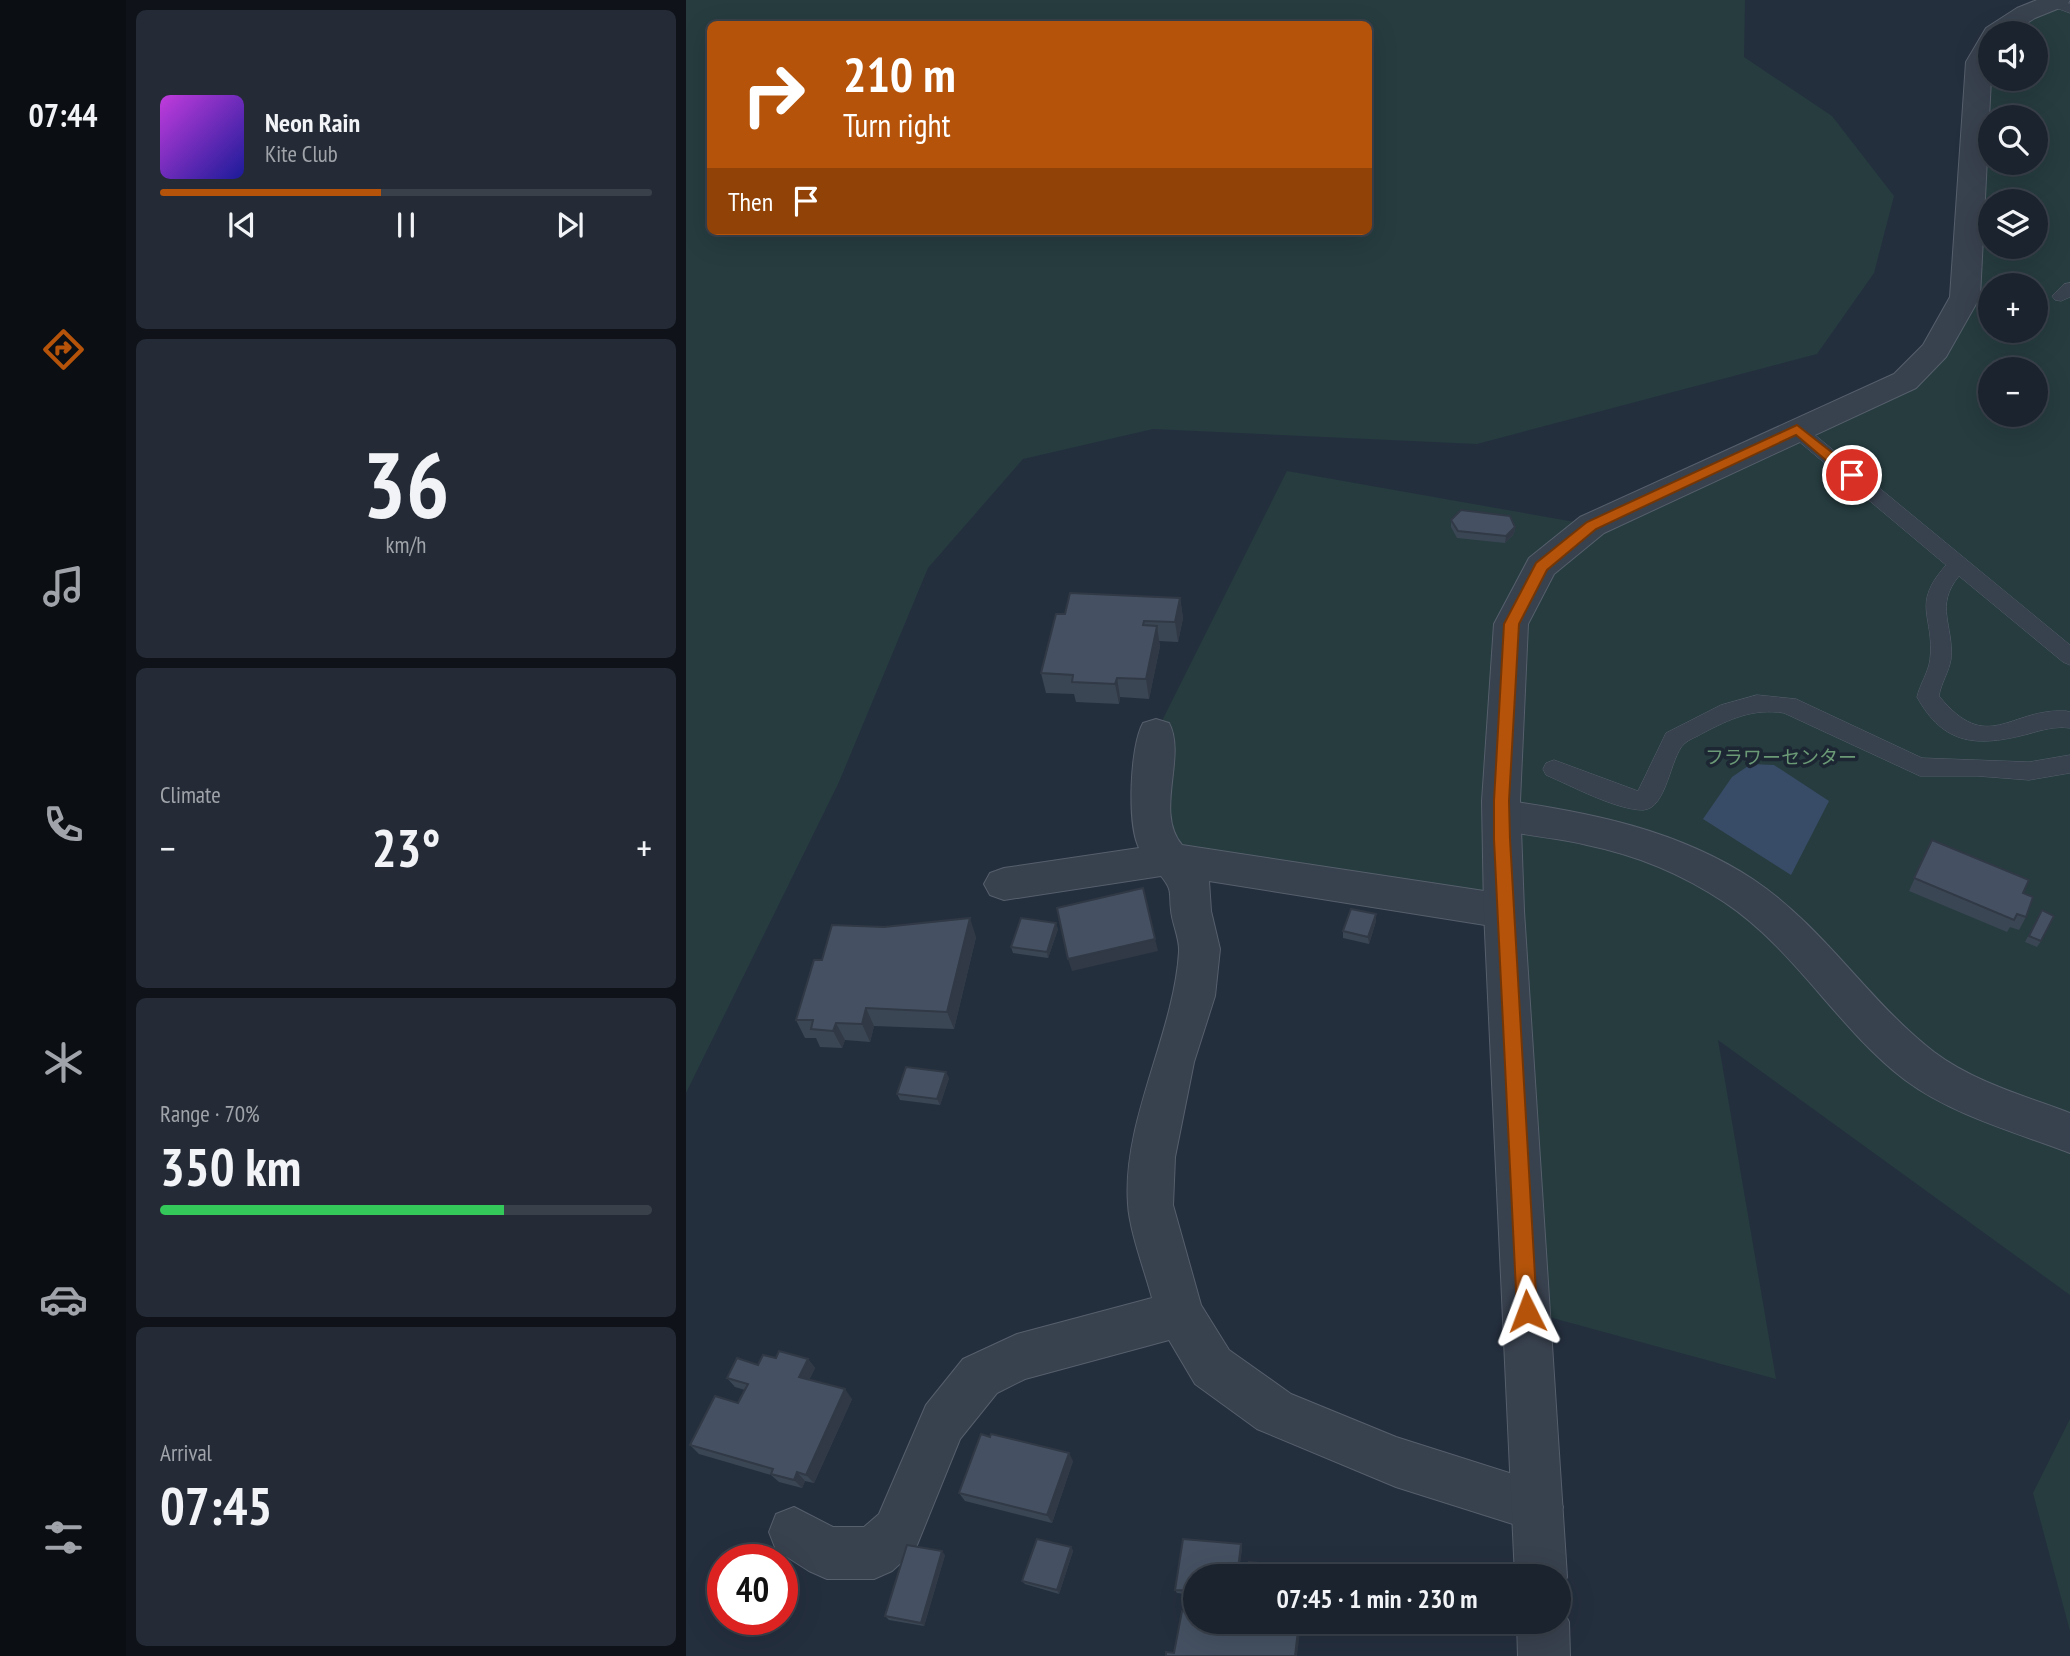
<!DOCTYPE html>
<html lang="en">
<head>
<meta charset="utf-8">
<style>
	body { margin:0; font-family:"PT Sans Narrow","Noto Sans JP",sans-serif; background:#242b36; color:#f1f3f6; height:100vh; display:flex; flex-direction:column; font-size:26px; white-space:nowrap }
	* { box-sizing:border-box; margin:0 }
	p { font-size:23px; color:#a0a4aa }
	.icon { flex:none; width:38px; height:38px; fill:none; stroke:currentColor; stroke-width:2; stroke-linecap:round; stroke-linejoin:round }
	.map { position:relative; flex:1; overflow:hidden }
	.side { display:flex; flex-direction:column; gap:10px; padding:10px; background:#0f1319; width:560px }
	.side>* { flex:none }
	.hud { position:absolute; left:21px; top:21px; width:665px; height:214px; border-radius:10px; box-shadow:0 7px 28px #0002,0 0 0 2px #39404a; background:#b45309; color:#fff; overflow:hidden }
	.buttons { position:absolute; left:1292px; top:21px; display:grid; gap:14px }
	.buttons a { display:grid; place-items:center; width:70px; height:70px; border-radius:50%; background:#1b232e; box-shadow:0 7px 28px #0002,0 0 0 2px #39404a; font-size:35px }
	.speed { position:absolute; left:21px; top:1544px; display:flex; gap:14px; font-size:35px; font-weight:700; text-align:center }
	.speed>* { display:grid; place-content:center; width:91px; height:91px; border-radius:50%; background:#1b232e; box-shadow:0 7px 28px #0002,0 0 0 2px #39404a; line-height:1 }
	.speed .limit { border:10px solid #d22; background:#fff; color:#111 }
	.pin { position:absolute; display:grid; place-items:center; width:60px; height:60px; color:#fff; margin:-30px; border:4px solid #fff; border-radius:50%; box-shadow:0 2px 7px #0007 }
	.me { position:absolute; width:77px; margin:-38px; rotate:357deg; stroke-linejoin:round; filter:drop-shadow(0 0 5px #0008) }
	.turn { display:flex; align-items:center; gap:24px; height:147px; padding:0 21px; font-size:32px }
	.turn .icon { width:91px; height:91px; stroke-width:2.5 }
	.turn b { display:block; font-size:49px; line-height:60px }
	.then { display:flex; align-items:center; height:66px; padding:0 21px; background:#0003; gap:14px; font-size:26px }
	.big { font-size:52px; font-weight:700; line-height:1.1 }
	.side .card { flex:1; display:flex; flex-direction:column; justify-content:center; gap:10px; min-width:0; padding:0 24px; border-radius:10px; background:#242b36 }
	.side .dial { align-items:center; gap:0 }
	.dial b { font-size:91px; line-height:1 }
	.song { display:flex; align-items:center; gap:21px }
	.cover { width:84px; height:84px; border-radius:10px; background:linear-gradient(135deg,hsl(290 70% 55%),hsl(240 70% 35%)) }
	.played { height:7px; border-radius:4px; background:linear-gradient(90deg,#b45309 45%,#39404a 45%) }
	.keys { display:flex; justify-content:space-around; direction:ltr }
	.heat { display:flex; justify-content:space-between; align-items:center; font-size:38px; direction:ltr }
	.charge { height:10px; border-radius:5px; background:linear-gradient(90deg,#34c759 70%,#39404a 0) }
	.trip { position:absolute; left:497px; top:1564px; width:388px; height:70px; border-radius:35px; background:#1b232e; box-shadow:0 7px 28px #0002,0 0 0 2px #39404a; font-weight:700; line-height:70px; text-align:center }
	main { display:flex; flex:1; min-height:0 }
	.tab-bar { display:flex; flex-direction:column; width:126px; justify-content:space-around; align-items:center; background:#0b0e12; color:#a0a4aa }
	.tab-bar .icon { width:49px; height:49px }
	.tab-bar .current { color:#b45309 }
	.tab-bar b { font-size:32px; color:#f1f3f6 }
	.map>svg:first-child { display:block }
</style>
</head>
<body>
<main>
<nav class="tab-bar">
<b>07:44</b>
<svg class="icon current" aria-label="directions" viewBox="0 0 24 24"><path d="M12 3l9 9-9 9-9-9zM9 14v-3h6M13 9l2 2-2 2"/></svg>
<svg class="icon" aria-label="music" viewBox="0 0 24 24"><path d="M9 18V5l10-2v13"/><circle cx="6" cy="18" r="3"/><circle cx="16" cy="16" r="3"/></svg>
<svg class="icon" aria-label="phone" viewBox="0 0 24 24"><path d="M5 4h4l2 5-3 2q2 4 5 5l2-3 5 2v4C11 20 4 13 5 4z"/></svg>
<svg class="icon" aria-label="climate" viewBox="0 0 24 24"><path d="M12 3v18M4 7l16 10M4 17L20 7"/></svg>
<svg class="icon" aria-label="car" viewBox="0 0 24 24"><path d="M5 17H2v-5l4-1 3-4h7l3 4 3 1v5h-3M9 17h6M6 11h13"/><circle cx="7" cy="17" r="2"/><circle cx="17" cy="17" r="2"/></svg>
<svg class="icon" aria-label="filters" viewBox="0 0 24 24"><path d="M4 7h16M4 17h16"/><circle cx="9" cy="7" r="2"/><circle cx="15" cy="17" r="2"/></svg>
</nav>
<section class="side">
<div class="card">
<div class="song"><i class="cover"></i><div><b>Neon Rain</b><p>Kite Club</p></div></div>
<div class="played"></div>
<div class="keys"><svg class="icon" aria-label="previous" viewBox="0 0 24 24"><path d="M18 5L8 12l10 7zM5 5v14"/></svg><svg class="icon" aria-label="pause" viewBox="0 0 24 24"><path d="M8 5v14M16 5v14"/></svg><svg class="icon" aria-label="next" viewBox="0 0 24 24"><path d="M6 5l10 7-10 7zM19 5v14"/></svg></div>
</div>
<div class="card dial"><b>36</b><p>km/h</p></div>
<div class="card"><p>Climate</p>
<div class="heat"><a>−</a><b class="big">23°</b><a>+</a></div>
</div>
<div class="card"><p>Range · 70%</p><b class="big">350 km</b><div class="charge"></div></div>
<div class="card"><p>Arrival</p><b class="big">07:45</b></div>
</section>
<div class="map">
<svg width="1384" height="1656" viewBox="0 0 1384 1656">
	<rect width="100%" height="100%" fill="#242f3e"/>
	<g fill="#263c3f" fill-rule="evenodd">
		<path d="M0,0H1059L1058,57L1146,116L1208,196L1188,273L1131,354L791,444L467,429L337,459L242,568L153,782L0,1093ZM24,24H682V231H24Z"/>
		<path d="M1384,0V1295L1032,1040L1090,1379L841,1311L818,911L484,859L470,733L601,471L906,525L1219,381L1279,297L1304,79H1349V33H1309L1340,13ZM1304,117H1349V163H1304ZM1304,201H1349V247H1304ZM1304,285H1349V331H1304ZM1304,369H1349V415H1304Z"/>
		<path d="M1384,1419V1631L1347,1493Z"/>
	</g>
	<path fill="#394c67" d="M1065,764L1088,765L1143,801L1105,875L1017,819L1046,777Z"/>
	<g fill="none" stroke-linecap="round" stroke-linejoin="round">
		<g stroke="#565f6c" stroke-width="1">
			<g id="service">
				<path d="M1361,0H1375L1384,4V13L1362,5Z"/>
				<path d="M1384,283V297L1375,301L1369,300L1366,296L1378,284Z"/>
				<path d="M1111,424L1118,426L1384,645V665L1377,662L1273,576C1248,606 1268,625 1265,659C1263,672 1255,683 1253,696C1302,756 1323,708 1380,711L1384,712V728C1369,726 1356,730 1342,734C1292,747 1258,746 1231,697C1234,684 1242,673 1244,660C1249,615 1224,606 1260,565L1104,434L1102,430L1104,426Z"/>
				<path d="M1071,695L1110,699L1236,758L1343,762L1384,755V773L1343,780L1291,776H1234L1098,713C1067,708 1044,719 1017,733C1011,737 1003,739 998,744C984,757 981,809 957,810C930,810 886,786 860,775L857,769L860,763L868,760L952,791L980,733L1035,705Z"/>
			</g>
		</g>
		<g stroke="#565f6c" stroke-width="2">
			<g id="minor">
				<path d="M470,719L483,723C501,757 468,811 496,845L818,894L832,899L838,911L832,923L818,928L523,881L525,911L534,949L529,996L508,1062L489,1157L487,1205L515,1305L543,1350L605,1394L710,1437L852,1482L870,1489L877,1507L870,1525L852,1532L710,1487L571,1429L509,1384L483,1340L339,1379L311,1393L274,1439L229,1550L206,1571L188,1579H141L123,1571L90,1550L83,1532L90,1514L108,1507L147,1527H178L193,1514L240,1405L277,1359L331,1334L466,1298C459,1272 443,1229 442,1204C436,1121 488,1034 493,952C494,938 486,924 485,910C483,892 487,891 475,876L318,900L304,895L298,884L304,873L318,868L453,848C441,824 444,746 457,723Z"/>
				<path d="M816,800C903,812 993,830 1068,880C1139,928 1182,1001 1248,1052C1288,1082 1339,1096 1384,1113V1153C1329,1132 1266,1115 1219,1080C1151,1028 1110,950 1038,902C996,874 950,855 901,845C869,837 834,836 802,826L797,815L802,804Z"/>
			</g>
		</g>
		<g stroke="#565f6c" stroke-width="2">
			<g id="tertiary">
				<path d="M1351,0H1384L1381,5L1349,18L1325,33H1304L1305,79L1294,297L1260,357L1230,388L918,533L868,574L842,624L834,801L838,911L881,1577L873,1595V1577H829L798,911L796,801L808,624L843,558L894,517L1208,374L1237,345L1264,297L1280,62L1300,28L1331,8Z"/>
				<path d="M873,1603L883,1622L884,1656H832L831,1622H873Z"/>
			</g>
		</g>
		<use href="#service" fill="#38414e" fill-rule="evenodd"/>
		<use href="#minor" fill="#38414e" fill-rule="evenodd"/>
		<use href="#tertiary" fill="#38414e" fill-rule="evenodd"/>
	</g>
	<g fill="#3b4654">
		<path d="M765,520L829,527L828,534L819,543L771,538L765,527Z"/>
		<path d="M494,598L497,618L492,642L473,641L474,646L463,699L434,697L433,704L390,702L388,694L360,693L355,673Z"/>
		<path d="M1246,840L1337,893L1340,917L1333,930L1324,927L1321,932L1223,891Z"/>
		<path d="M1356,910L1355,941L1351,947L1339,942Z"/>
		<path d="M690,914V921L683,944L657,938V931Z"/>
		<path d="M372,929L362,958L327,953L325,947Z"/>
		<path d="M290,937L268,1029L188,1026L184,1042L159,1040L156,1048L134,1047L130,1038H119L110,1020L136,960Z"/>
		<path d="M263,1078L254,1105L214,1100L211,1094Z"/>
		<path d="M90,1358L122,1359L129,1368L123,1380L166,1399L128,1483L119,1481L116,1488L93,1482L85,1475L13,1454L4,1445L52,1403L59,1390L49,1387L41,1378Z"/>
		<path d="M387,1461L366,1523L279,1501L273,1493Z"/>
		<path d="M555,1544L556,1548L552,1577H509V1595L491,1593L489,1590Z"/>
		<path d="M385,1547L387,1551L373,1594L339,1584L336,1581Z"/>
		<path d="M259,1555L238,1626L203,1620L199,1616Z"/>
	</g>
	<g fill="#303945">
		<path d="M829,527L828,534L819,543L820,536Z"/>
		<path d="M494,598L497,618L492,642L489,622Z"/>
		<path d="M471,626L474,646L463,699L460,679Z"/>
		<path d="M431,678L434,697L433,704L429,684Z"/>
		<path d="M690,914V921L683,944L682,937Z"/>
		<path d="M284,918L290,937L268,1029L261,1012Z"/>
		<path d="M370,923L372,929L362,958L361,952Z"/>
		<path d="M469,939L472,951L386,971L382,959Z"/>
		<path d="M180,1008L188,1026L184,1042L176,1024Z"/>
		<path d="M150,1023L159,1040L156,1048L147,1031Z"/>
		<path d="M260,1072L263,1078L254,1105L251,1099Z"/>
		<path d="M122,1359L129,1368L120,1386L113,1377Z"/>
		<path d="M159,1389L166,1399L128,1483L120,1475Z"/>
		<path d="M383,1453L387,1461L366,1523L361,1515Z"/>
		<path d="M111,1472L119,1481L116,1488L108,1480Z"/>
		<path d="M555,1544L556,1548L552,1577H551Z"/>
		<path d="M385,1547L387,1551L373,1594L371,1590Z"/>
		<path d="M256,1551L259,1555L238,1626L235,1623Z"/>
		<path d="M613,1622H615V1624L611,1656H609Z"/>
	</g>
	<g fill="#455162" stroke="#303945" stroke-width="2">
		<path d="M775,510L824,516L829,527L820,536L772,531L765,520Z"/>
		<path d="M384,593L494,598L489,622L458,621L457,625L471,626L460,679L431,678L429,684L386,682L387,675L355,673L370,614H379Z"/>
		<path d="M1246,840L1343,880L1337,893L1347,897L1340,917L1331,914L1328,920L1228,878Z"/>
		<path d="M457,888L469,939L382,959L371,908Z"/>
		<path d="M665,909L690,914L682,937L657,931Z"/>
		<path d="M1356,910L1368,916L1355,941L1343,936Z"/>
		<path d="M284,918L261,1012L180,1008L176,1024L150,1023L147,1031L125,1029L127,1020H110L128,960H136L146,925L198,927Z"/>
		<path d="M335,918L370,923L361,952L325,947Z"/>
		<path d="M220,1067L260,1072L251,1099L211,1094Z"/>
		<path d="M93,1351L122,1359L113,1377L159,1389L120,1475L111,1472L108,1480L85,1474L87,1469L4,1445L29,1396L52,1403L62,1384L41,1378L51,1358L72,1365L77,1355L90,1358Z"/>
		<path d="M295,1434L304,1437L305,1434L383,1453L361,1515L273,1493Z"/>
		<path d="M351,1539L385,1547L371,1590L336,1581Z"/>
		<path d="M497,1539L555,1544L551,1577H509V1591L489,1590Z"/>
		<path d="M221,1545L256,1551L235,1623L199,1616Z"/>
		<path d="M563,1562L615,1567L614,1575L636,1577H561Z"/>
		<path d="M507,1595H509V1622H613L609,1656H480V1652L488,1653L496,1611L504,1612Z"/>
	</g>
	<path fill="#b45309" stroke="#753606" stroke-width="2" d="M1111,425L1171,472V478H1161L1110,435L910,529L861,570L833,624L823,801L824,839L851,1311L848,1317L841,1320L834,1317L831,1311L808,839V801L818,624L850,563L901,522Z"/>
	<g text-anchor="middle" stroke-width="7" stroke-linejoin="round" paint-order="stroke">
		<g font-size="19" fill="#6b9a76" stroke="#1d2633">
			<text x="1095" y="764">フラワーセンター</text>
		</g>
	</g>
</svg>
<div class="buttons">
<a><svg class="icon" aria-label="sound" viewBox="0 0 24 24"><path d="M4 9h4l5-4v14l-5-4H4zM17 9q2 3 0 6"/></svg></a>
<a><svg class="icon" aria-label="search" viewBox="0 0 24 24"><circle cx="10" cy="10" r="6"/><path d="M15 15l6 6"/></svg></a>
<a><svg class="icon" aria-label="layers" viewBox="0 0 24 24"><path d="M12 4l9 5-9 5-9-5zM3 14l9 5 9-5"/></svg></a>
<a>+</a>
<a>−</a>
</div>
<div class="speed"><div class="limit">40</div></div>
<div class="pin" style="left:1166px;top:475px;background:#d93025"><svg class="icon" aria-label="arrive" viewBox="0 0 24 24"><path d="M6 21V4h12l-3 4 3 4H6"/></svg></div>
<svg class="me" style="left:841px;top:1311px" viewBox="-20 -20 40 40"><path d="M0-17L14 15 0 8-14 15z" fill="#b45309" stroke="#fff" stroke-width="4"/></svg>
<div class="trip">07:45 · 1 min · 230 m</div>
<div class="hud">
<div class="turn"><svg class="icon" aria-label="right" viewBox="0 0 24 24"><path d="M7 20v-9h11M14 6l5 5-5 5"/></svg><div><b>210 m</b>Turn right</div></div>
<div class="then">Then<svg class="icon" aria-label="arrive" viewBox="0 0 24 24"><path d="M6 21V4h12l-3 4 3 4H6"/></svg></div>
</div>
</div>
</main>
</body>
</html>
